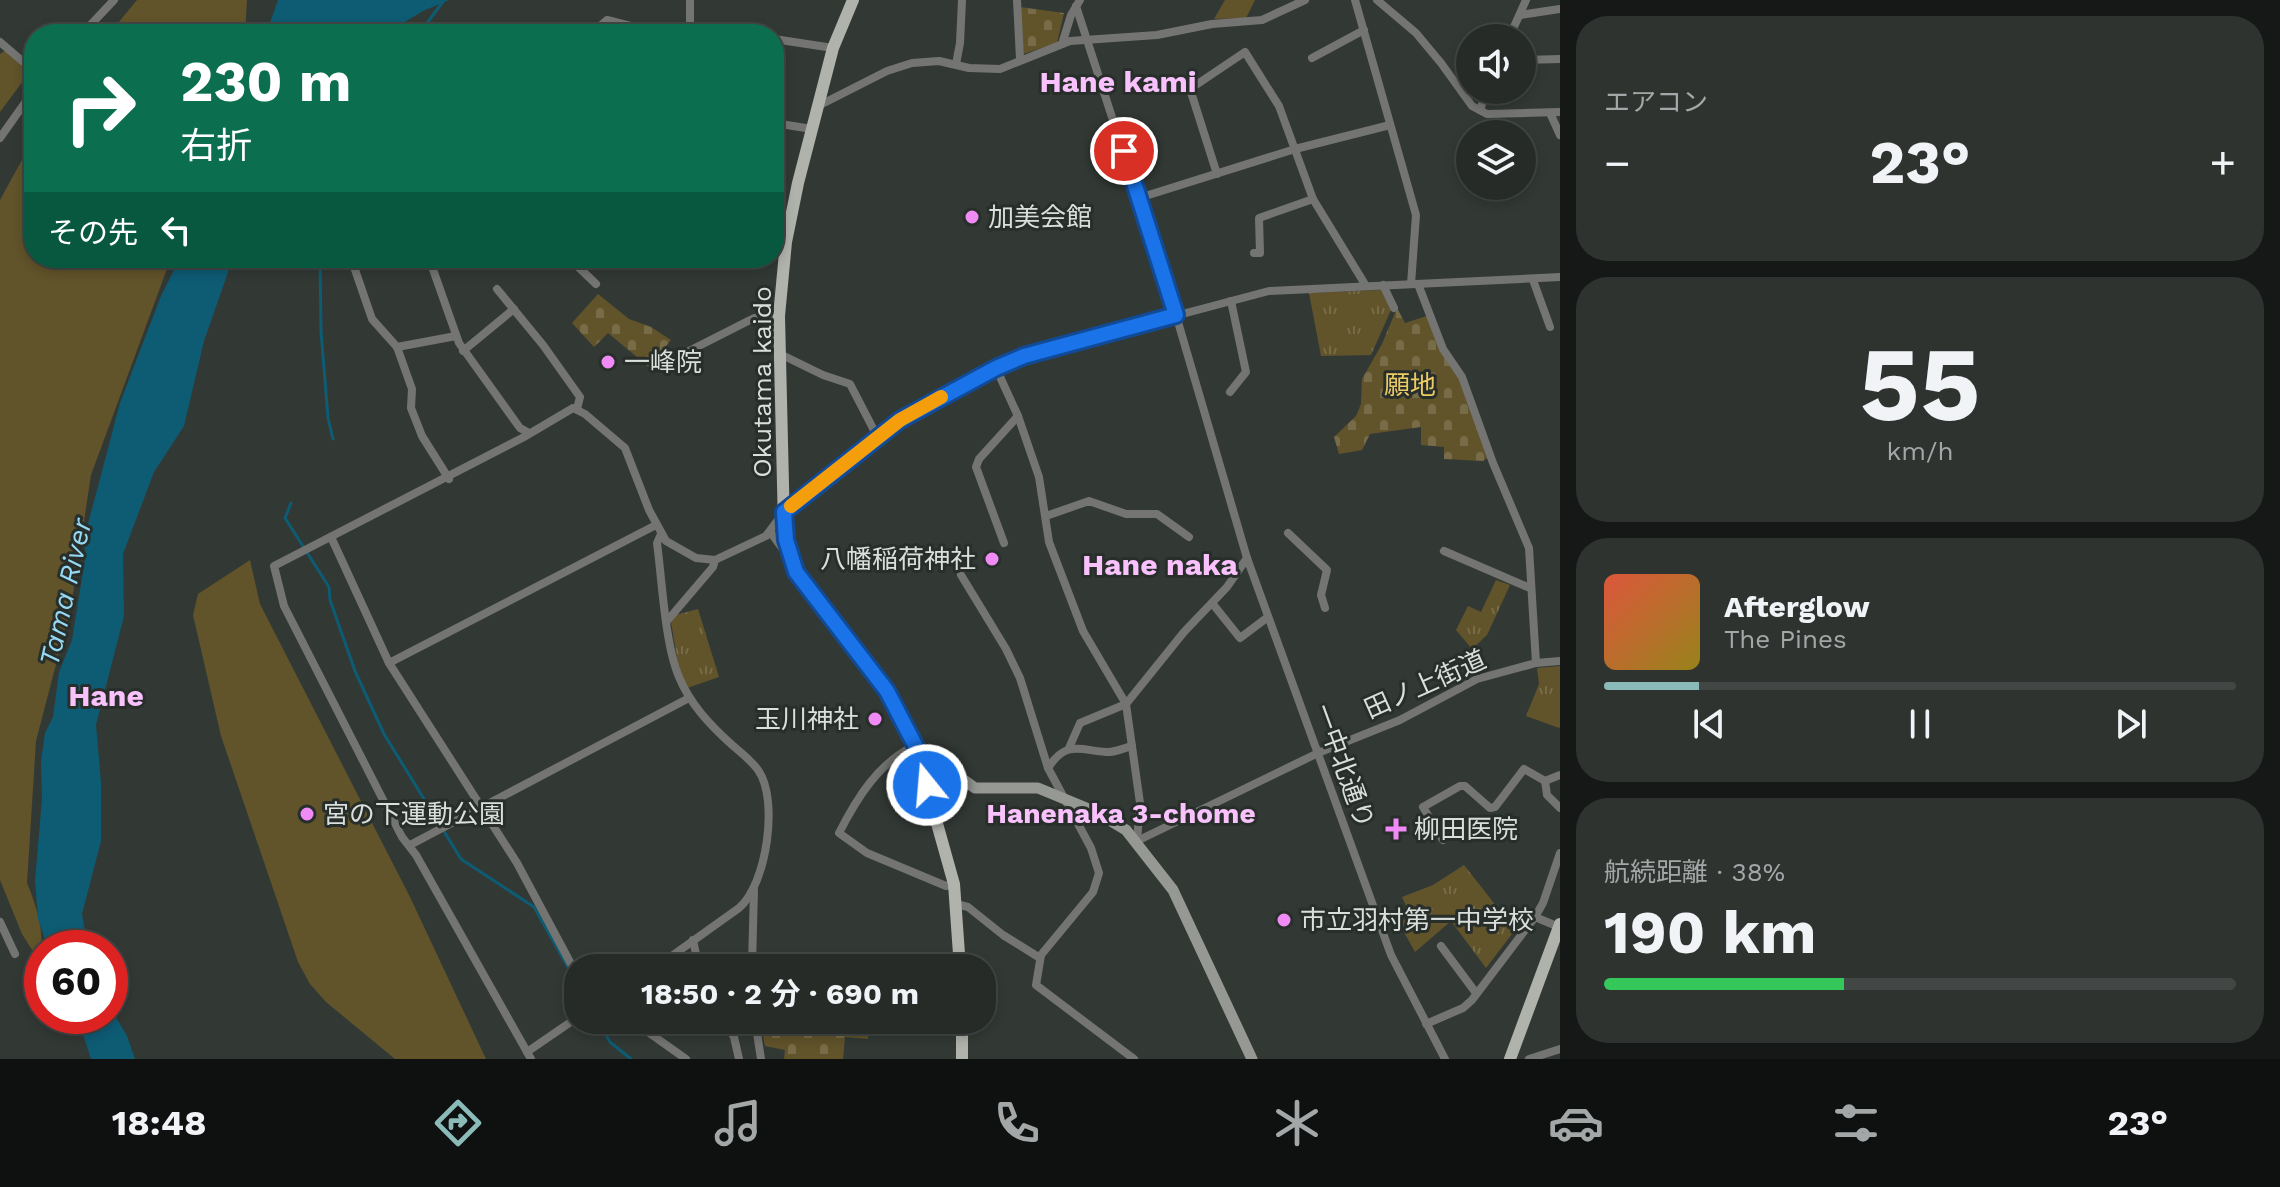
<!DOCTYPE html>
<html lang="ja">
<head>
<meta charset="utf-8">
<style>
	body { margin:0; font-family:"Work Sans","Noto Sans JP",sans-serif; background:#2e3330; color:#f1f3f6; height:100vh; display:flex; flex-direction:column; font-size:30px; white-space:nowrap }
	* { box-sizing:border-box; margin:0 }
	p { font-size:26px; color:#a4a7a8 }
	.icon { flex:none; width:44px; height:44px; fill:none; stroke:currentColor; stroke-width:2; stroke-linecap:round; stroke-linejoin:round }
	.map { position:relative; flex:1; overflow:hidden }
	.side { display:flex; flex-direction:column; gap:16px; padding:16px; background:#151816; width:720px }
	.side>* { flex:none }
	.top-card { position:absolute; left:24px; top:24px; width:760px; height:244px; border-radius:32px; box-shadow:0 4px 12px #0003,0 0 0 2px #424745; background:#0b6e4f; color:#fff; overflow:hidden }
	.buttons { position:absolute; left:1456px; top:24px; display:grid; gap:16px }
	.buttons a { display:grid; place-items:center; width:80px; height:80px; border-radius:50%; background:#262b28; box-shadow:0 4px 12px #0003,0 0 0 2px #424745; font-size:40px }
	.speed { position:absolute; left:24px; top:930px; display:flex; gap:16px; font-size:40px; font-weight:700; text-align:center }
	.speed>* { display:grid; place-content:center; width:104px; height:104px; border-radius:50%; background:#262b28; box-shadow:0 4px 12px #0003,0 0 0 2px #424745; line-height:1 }
	.speed .limit { border:12px solid #d22; background:#fff; color:#111 }
	.pin { position:absolute; display:grid; place-items:center; width:68px; height:68px; color:#fff; margin:-34px; border:4px solid #fff; border-radius:50%; box-shadow:0 2px 8px #0007 }
	.me { position:absolute; width:88px; margin:-44px; rotate:343deg; stroke-linejoin:round; filter:drop-shadow(0 0 6px #0008) }
	.turn { display:flex; align-items:center; gap:28px; height:168px; padding:0 24px; font-size:36px }
	.turn .icon { width:104px; height:104px; stroke-width:2.5 }
	.turn b { display:block; font-size:56px; line-height:68px }
	.then { display:flex; align-items:center; height:76px; padding:0 24px; background:#0003; gap:16px; font-size:30px }
	.big { font-size:60px; font-weight:700; line-height:1.1 }
	.side .tile { flex:1; display:flex; flex-direction:column; justify-content:center; gap:12px; min-width:0; padding:0 28px; border-radius:32px; background:#2e3330 }
	.side .dial { align-items:center; gap:0 }
	.dial b { font-size:104px; line-height:1 }
	.song { display:flex; align-items:center; gap:24px }
	.cover { width:96px; height:96px; border-radius:12px; background:linear-gradient(135deg,hsl(10 70% 55%),hsl(50 70% 35%)) }
	.played { height:8px; border-radius:4px; background:linear-gradient(90deg,#8bbbb9 15%,#424745 15%) }
	.keys { display:flex; justify-content:space-around; direction:ltr }
	.heat { display:flex; justify-content:space-between; align-items:center; font-size:44px; direction:ltr }
	.charge { height:12px; border-radius:6px; background:linear-gradient(90deg,#34c759 38%,#424745 0) }
	.trip { position:absolute; left:564px; top:954px; width:432px; height:80px; border-radius:32px; background:#262b28; box-shadow:0 4px 12px #0003,0 0 0 2px #424745; font-weight:700; line-height:80px; text-align:center }
	.tabs { display:flex; height:128px; justify-content:space-around; align-items:center; background:#0f1110; color:#a4a7a8 }
	.tabs .icon { width:56px; height:56px }
	.tabs .on { color:#8bbbb9 }
	.tabs b { font-size:36px; color:#f1f3f6 }
	main { display:flex; flex:1; min-height:0 }
	.map>svg:first-child { display:block }
</style>
</head>
<body>
<main>
<div class="map">
<svg width="1560" height="1059" viewBox="0 0 1560 1059">
	<defs>
		<pattern id="cemetery-stones" width="16" height="16" patternUnits="userSpaceOnUse" patternTransform="scale(2)"><rect width="16" height="16" fill="#61532a"/><path d="M2 7V4a2 2 0 0 1 4 0v3zM10 15v-3a2 2 0 0 1 4 0v3z" fill="#776b48"/></pattern>
		<pattern id="park-tufts" width="24" height="20" patternUnits="userSpaceOnUse" patternTransform="scale(2)"><rect width="24" height="20" fill="#61532a"/><path d="M3 7l-1-3M5 7V3M7 7l1-3M15 17l-1-3M17 17v-4M19 17l1-3" fill="none" stroke="#776b48"/></pattern>
	</defs>
	<rect width="100%" height="100%" fill="#323935"/>
	<g fill="#61532a">
		<path d="M137,0H247L245,34H109Z"/>
		<path d="M6,50L29,73L0,112V54Z"/>
		<path d="M34,138V258H171L91,475L71,607L36,741L27,883C36,904 44,931 41,953H34L22,934L0,880V200Z"/>
		<path d="M250,560L260,604L410,897L486,1059H395L326,1002L310,984L298,962L221,736L193,615L198,594Z"/>
	</g>
	<g fill="url(#cemetery-stones)">
		<path d="M1020,7L1064,13L1057,43L1020,55Z"/>
		<path d="M598,294L629,319L651,327L671,340L649,367L608,333L594,347L572,323Z"/>
		<path d="M1397,308L1405,323L1427,316L1461,378L1487,458L1483,461L1444,459V447L1421,445V427L1370,434L1362,450L1339,454L1334,437L1356,416L1361,404L1362,379L1382,344Z"/>
		<path d="M760,1020H860L869,1022L868,1039L845,1037L843,1059H784L785,1050L765,1046Z"/>
	</g>
	<g fill="url(#park-tufts)">
		<path d="M1225,0H1255L1246,18L1214,19Z"/>
		<path d="M1381,290L1391,310L1371,355L1321,356L1309,293Z"/>
		<path d="M1496,580L1510,585L1487,635L1472,649L1456,630L1468,606L1481,612Z"/>
		<path d="M698,609L719,677L687,688L679,670L671,622L676,615Z"/>
		<path d="M1560,666V727L1559,728L1526,716L1539,684L1537,668Z"/>
		<path d="M1464,865L1515,930L1486,968L1451,921L1415,952L1399,923L1411,916L1402,897L1433,885Z"/>
	</g>
	<g fill="#0e5b74">
		<path d="M278,0H449L423,11L385,34H266Z"/>
		<path d="M180,258H233L204,341L184,426L154,472L123,554L124,616L96,725L101,782V841L82,914L88,948H48L38,919L35,881L42,799L41,761L45,733L53,717L59,672L72,640L86,553L83,543L120,403L161,296Z"/>
		<path d="M110,1007L127,1036L135,1059H91L77,1016H110Z"/>
	</g>
	<g fill="none" stroke-linecap="round" stroke-linejoin="round">
		<g stroke="#0e5b74" stroke-width="3">
			<path d="M419,34L444,0"/>
			<path d="M320,258L321,331L328,418L333,439"/>
			<path d="M291,503L285,518L329,587L330,600L355,671L384,734L461,859L534,907L578,985"/>
			<path d="M597,1020L610,1042L631,1059"/>
		</g>
		<g stroke="#747572" stroke-width="8">
			<path d="M690,0V34"/>
			<path d="M1017,0L1020,59"/>
			<path d="M1355,0L1416,215L1411,284"/>
			<path d="M1377,0L1416,33L1441,63L1472,106L1487,114L1560,112"/>
			<path d="M1076,6L1176,315L1247,558L1391,955L1445,1059"/>
			<path d="M1520,15L1560,9"/>
			<path d="M82,34L114,0"/>
			<path d="M591,34L607,20L662,34"/>
			<path d="M697,34H715"/>
			<path d="M1509,38L1526,0"/>
			<path d="M774,39L833,48"/>
			<path d="M0,42L34,71"/>
			<path d="M1062,44L1071,15L1080,0"/>
			<path d="M1312,58L1364,30"/>
			<path d="M1522,60L1560,59"/>
			<path d="M956,64L960,43L962,0"/>
			<path d="M820,105L887,71L912,63L939,61L969,68L1000,69L1070,41L1157,35L1212,24L1262,20L1305,0"/>
			<path d="M1480,110L1487,90"/>
			<path d="M1550,113L1560,135"/>
			<path d="M774,123L812,129"/>
			<path d="M0,138L34,90"/>
			<path d="M1217,174L1190,89L1245,52L1279,106L1313,199L1366,286"/>
			<path d="M1139,198L1295,149L1390,125"/>
			<path d="M1254,253H1260L1259,218L1313,199"/>
			<path d="M351,258L372,319L397,347L412,389L411,408L422,436L449,479"/>
			<path d="M429,258L459,343L520,428L529,433"/>
			<path d="M544,258H548"/>
			<path d="M569,258L596,284"/>
			<path d="M1533,280L1550,327"/>
			<path d="M1418,284L1443,349L1462,377L1493,463L1529,548L1536,663"/>
			<path d="M1383,285L1394,308"/>
			<path d="M497,289L543,345L580,397L577,409"/>
			<path d="M397,347L456,336"/>
			<path d="M463,351L514,309"/>
			<path d="M689,351L754,318L779,316"/>
			<path d="M780,354L823,375L850,384L878,438"/>
			<path d="M996,368L1018,416L1039,477L1049,542L1083,631L1126,704L1140,803L1137,841"/>
			<path d="M1230,392L1246,372L1231,301"/>
			<path d="M1046,516L1089,501L1126,514H1157L1189,537"/>
			<path d="M771,533L791,560"/>
			<path d="M1288,533L1327,570L1321,595L1325,608"/>
			<path d="M331,537L389,663L517,863L578,977"/>
			<path d="M1004,543L976,467L979,459L1018,416"/>
			<path d="M1444,551L1530,588"/>
			<path d="M961,575L1006,649L1020,678L1048,768L1091,848L1099,873L1093,892L1041,955L1036,985L1134,1059"/>
			<path d="M1212,603L1240,638L1268,617"/>
			<path d="M667,621L713,567L715,560"/>
			<path d="M389,663L656,525"/>
			<path d="M915,745C878,764 858,796 839,833L867,853L946,886L954,884"/>
			<path d="M1069,748L1080,723L1126,704L1184,632L1227,587L1247,558"/>
			<path d="M1048,768C1066,740 1079,750 1106,752C1114,753 1124,748 1132,746"/>
			<path d="M1545,781L1547,795L1560,808"/>
			<path d="M1443,840L1423,807L1460,786H1465L1490,808L1495,807L1524,769L1545,781L1560,775"/>
			<path d="M1137,841L1318,753L1400,720L1477,679L1536,663L1560,661"/>
			<path d="M410,845L689,698"/>
			<path d="M754,890L752,964L757,968"/>
			<path d="M956,904L968,907L1003,935L1040,958"/>
			<path d="M1535,917L1559,927"/>
			<path d="M0,922L15,954"/>
			<path d="M693,940L699,968"/>
			<path d="M1441,946L1476,993"/>
			<path d="M655,968L739,908C767,884 779,799 758,770C751,760 740,752 731,744C710,725 690,704 679,677C665,645 662,580 657,543L661,534"/>
			<path d="M631,1020L686,1059"/>
			<path d="M724,1020L734,1037L739,1059"/>
			<path d="M755,1020L761,1059"/>
			<path d="M1426,1024L1463,1008L1472,1000L1535,917L1543,903L1560,853"/>
			<path d="M527,1052L578,1017"/>
			<path d="M531,1059L416,855L402,837L284,606L274,566L524,437L573,408L585,414L625,448L649,510L666,541L696,558L715,560L766,536L784,512L900,420L996,368L1024,356L1269,291L1560,277"/>
			<path d="M1529,1059L1560,1049"/>
		</g>
		<path stroke="#969893" stroke-width="11" d="M915,745L975,788H1038L1096,812L1126,830L1173,890L1252,1059"/>
		<g stroke="#b0b2ac" stroke-width="12">
			<path d="M853,0L833,48L798,183L786,242L779,316L784,526L789,551L796,572L887,691L915,745L954,884L960,968"/>
			<path d="M962,1020V1059"/>
			<path d="M1510,1059L1560,924"/>
		</g>
	</g>
	<g fill="none" stroke-linecap="round" stroke-linejoin="round">
		<g stroke="#114b97" stroke-width="20">
			<path id="route" d="M927,785L915,745L887,691L796,572L786,540L784,512L900,420L996,368L1024,356L1176,315L1124,151"/>
		</g>
		<use href="#route" stroke="#1a73e8" stroke-width="14"/>
		<path stroke="#f59e0b" stroke-width="14" d="M791,506L900,420L941,397"/>
	</g>
	<g fill="#f08bf6" stroke="#282f2b" stroke-width="3">
		<circle cx="972" cy="217" r="8"/>
		<circle cx="608" cy="362" r="8"/>
		<circle cx="992" cy="559" r="8"/>
		<circle cx="875" cy="719" r="8"/>
		<circle cx="307" cy="814" r="8"/>
		<path d="M1392 817h8v8h8v8h-8v8h-8v-8h-8v-8h8z"/>
		<circle cx="1284" cy="920" r="8"/>
	</g>
	<g text-anchor="middle" stroke-width="6" stroke-linejoin="round" paint-order="stroke">
		<g font-size="26" fill="#dbdfdc" stroke="#282f2b" text-anchor="start">
			<text x="988" y="226">加美会館</text>
			<text x="624" y="371">一峰院</text>
			<text x="976" y="568" text-anchor="end">八幡稲荷神社</text>
			<text x="859" y="728" text-anchor="end">玉川神社</text>
			<text x="323" y="823">宮の下運動公園</text>
			<text x="1414" y="838">柳田医院</text>
			<text x="1300" y="929">市立羽村第一中学校</text>
		</g>
		<g font-size="26" fill="#dbdfdc" stroke="#282f2b">
			<text transform="translate(762 382) rotate(-90)" y="9">Okutama kaido</text>
			<text transform="translate(1425 684) rotate(-24)" y="9">田ノ上街道</text>
			<text transform="translate(1344 766) rotate(70)" y="9">一中北通り</text>
		</g>
		<g font-size="26" fill="#eccb63" stroke="#282f2b">
			<text x="1410" y="394">願地</text>
		</g>
		<g font-size="28" font-style="italic" fill="#96d9f4" stroke="#282f2b">
			<text transform="translate(65 592) rotate(-77)" y="10">Tama River</text>
		</g>
		<g font-size="28" font-weight="bold" fill="#fac2fd" stroke="#282f2b">
			<text x="1121" y="823">Hanenaka 3-chome</text>
		</g>
		<g font-size="30" font-weight="bold" fill="#fac2fd" stroke="#282f2b">
			<text x="1118" y="92">Hane kami</text>
			<text x="1160" y="575">Hane naka</text>
			<text x="106" y="706">Hane</text>
		</g>
	</g>
</svg>
<div class="buttons">
<a><svg class="icon" aria-label="sound" viewBox="0 0 24 24"><path d="M4 9h4l5-4v14l-5-4H4zM17 9q2 3 0 6"/></svg></a>
<a><svg class="icon" aria-label="layers" viewBox="0 0 24 24"><path d="M12 4l9 5-9 5-9-5zM3 14l9 5 9-5"/></svg></a>
</div>
<div class="speed"><div class="limit">60</div></div>
<div class="pin" style="left:1124px;top:151px;background:#d93025"><svg class="icon" aria-label="arrive" viewBox="0 0 24 24"><path d="M6 21V4h12l-3 4 3 4H6"/></svg></div>
<svg class="me" style="left:927px;top:785px" viewBox="-20 -20 40 40"><circle r="17" fill="#1a73e8" stroke="#fff" stroke-width="3"/><path d="M0-11L8 9 0 5-8 9z" fill="#fff"/></svg>
<div class="trip">18:50 · 2 分 · 690 m</div>
<div class="top-card">
<div class="turn"><svg class="icon" aria-label="right" viewBox="0 0 24 24"><path d="M7 20v-9h11M14 6l5 5-5 5"/></svg><div><b>230 m</b>右折</div></div>
<div class="then">その先<svg class="icon" aria-label="left" viewBox="0 0 24 24"><path d="M17 20v-9H6M10 6l-5 5 5 5"/></svg></div>
</div>
</div>
<section class="side">
<div class="tile"><p>エアコン</p>
<div class="heat"><a>−</a><b class="big">23°</b><a>+</a></div>
</div>
<div class="tile dial"><b>55</b><p>km/h</p></div>
<div class="tile">
<div class="song"><i class="cover"></i><div><b>Afterglow</b><p>The Pines</p></div></div>
<div class="played"></div>
<div class="keys"><svg class="icon" aria-label="previous" viewBox="0 0 24 24"><path d="M18 5L8 12l10 7zM5 5v14"/></svg><svg class="icon" aria-label="pause" viewBox="0 0 24 24"><path d="M8 5v14M16 5v14"/></svg><svg class="icon" aria-label="next" viewBox="0 0 24 24"><path d="M6 5l10 7-10 7zM19 5v14"/></svg></div>
</div>
<div class="tile"><p>航続距離 · 38%</p><b class="big">190 km</b><div class="charge"></div></div>
</section>
</main>
<nav class="tabs">
<b>18:48</b>
<svg class="icon on" aria-label="directions" viewBox="0 0 24 24"><path d="M12 3l9 9-9 9-9-9zM9 14v-3h6M13 9l2 2-2 2"/></svg>
<svg class="icon" aria-label="music" viewBox="0 0 24 24"><path d="M9 18V5l10-2v13"/><circle cx="6" cy="18" r="3"/><circle cx="16" cy="16" r="3"/></svg>
<svg class="icon" aria-label="phone" viewBox="0 0 24 24"><path d="M5 4h4l2 5-3 2q2 4 5 5l2-3 5 2v4C11 20 4 13 5 4z"/></svg>
<svg class="icon" aria-label="climate" viewBox="0 0 24 24"><path d="M12 3v18M4 7l16 10M4 17L20 7"/></svg>
<svg class="icon" aria-label="car" viewBox="0 0 24 24"><path d="M5 17H2v-5l4-1 3-4h7l3 4 3 1v5h-3M9 17h6M6 11h13"/><circle cx="7" cy="17" r="2"/><circle cx="17" cy="17" r="2"/></svg>
<svg class="icon" aria-label="filters" viewBox="0 0 24 24"><path d="M4 7h16M4 17h16"/><circle cx="9" cy="7" r="2"/><circle cx="15" cy="17" r="2"/></svg>
<b>23°</b>
</nav>
</body>
</html>
